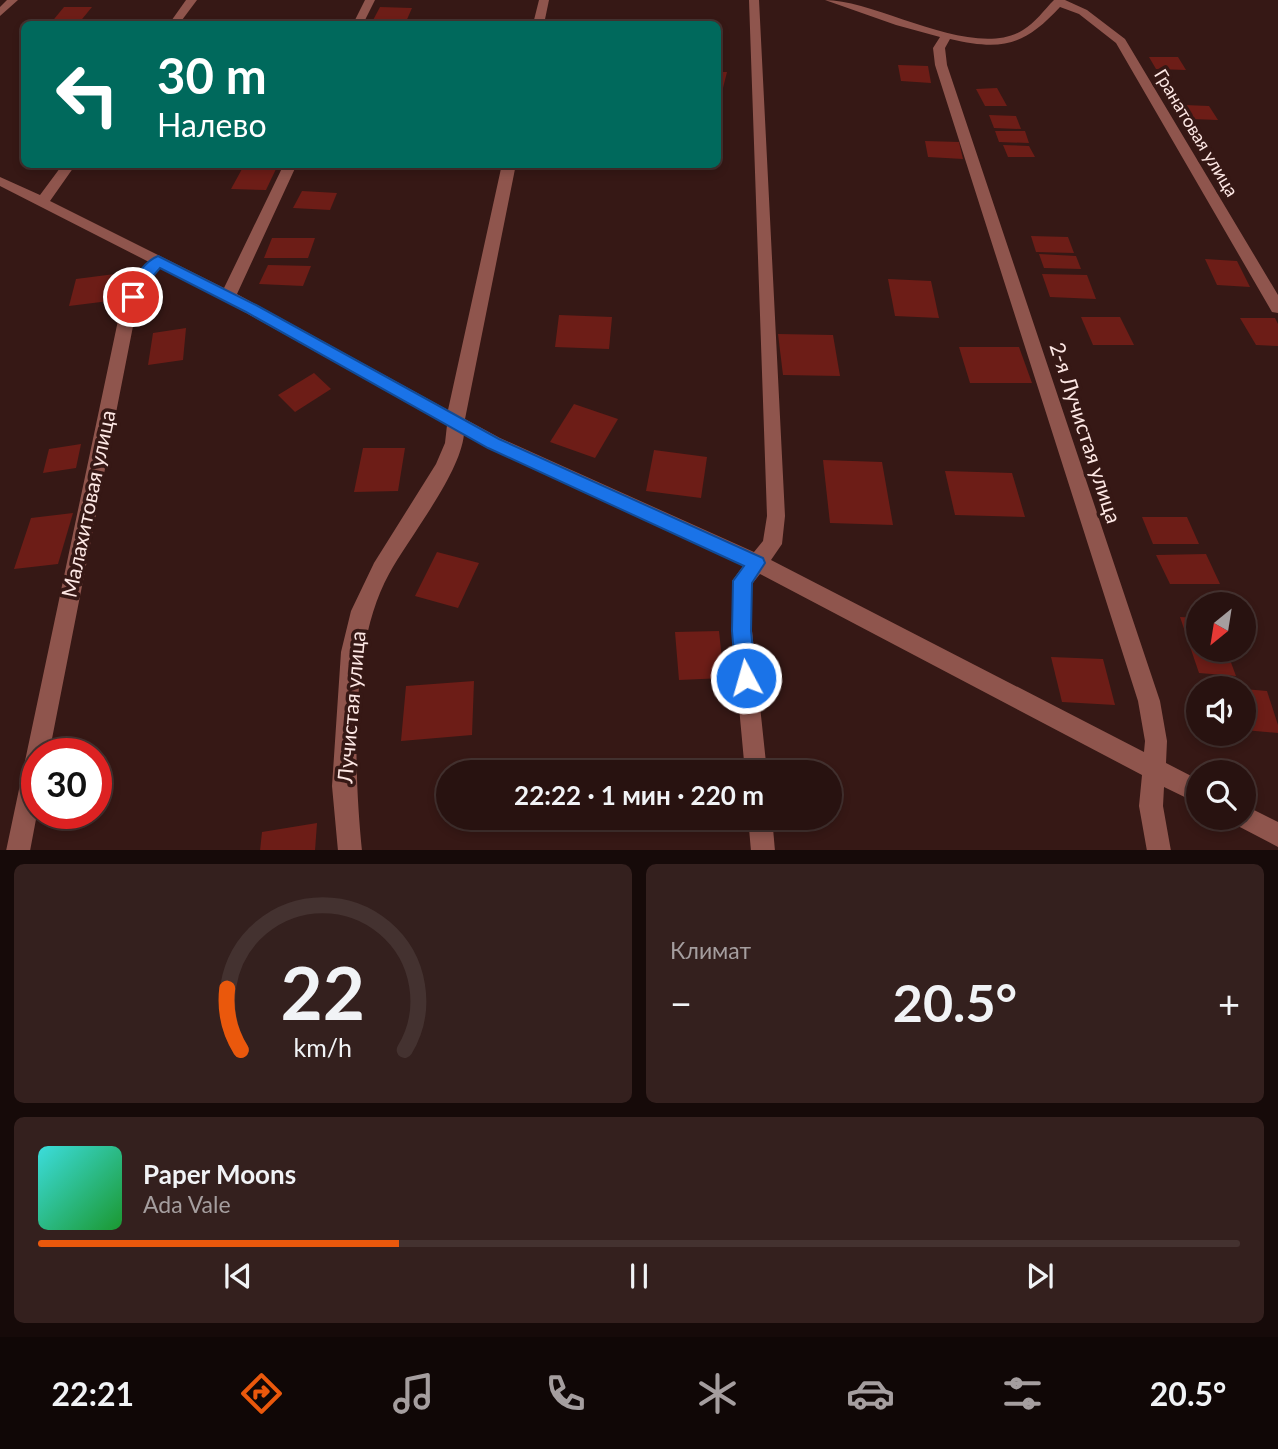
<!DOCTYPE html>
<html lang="ru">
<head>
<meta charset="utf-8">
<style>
	body { margin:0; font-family:Lato,sans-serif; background:#34201e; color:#f1f3f6; height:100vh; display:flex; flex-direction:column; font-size:26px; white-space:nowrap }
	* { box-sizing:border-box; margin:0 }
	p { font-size:23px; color:#a59e9f }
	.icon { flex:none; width:38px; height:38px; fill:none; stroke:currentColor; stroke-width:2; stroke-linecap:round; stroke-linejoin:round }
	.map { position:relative; height:850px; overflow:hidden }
	.sheet { display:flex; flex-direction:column; gap:14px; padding:14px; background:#160a09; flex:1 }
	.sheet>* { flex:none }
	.hud { position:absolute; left:21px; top:21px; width:700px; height:147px; border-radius:10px; box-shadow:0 4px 10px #0003,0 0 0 2px #443230; background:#00695c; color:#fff; overflow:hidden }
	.needle { width:46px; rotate:210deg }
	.buttons { position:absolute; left:1186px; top:592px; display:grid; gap:14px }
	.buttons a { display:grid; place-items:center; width:70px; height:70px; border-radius:50%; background:#281210; box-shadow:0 4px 10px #0003,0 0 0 2px #443230; font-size:35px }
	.speed { position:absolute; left:21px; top:738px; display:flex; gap:14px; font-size:35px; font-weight:700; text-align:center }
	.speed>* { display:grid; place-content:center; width:91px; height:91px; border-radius:50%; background:#281210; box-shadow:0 4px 10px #0003,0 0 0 2px #443230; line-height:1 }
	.speed .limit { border:10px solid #d22; background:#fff; color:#111 }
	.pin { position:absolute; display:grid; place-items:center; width:60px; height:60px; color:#fff; margin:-30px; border:4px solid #fff; border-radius:50%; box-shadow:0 2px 7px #0007 }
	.me { position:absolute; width:77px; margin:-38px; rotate:354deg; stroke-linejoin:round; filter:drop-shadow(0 0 5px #0008) }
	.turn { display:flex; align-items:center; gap:24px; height:147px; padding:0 21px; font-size:32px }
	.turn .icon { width:91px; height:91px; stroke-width:2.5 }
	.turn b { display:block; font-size:49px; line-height:60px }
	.big { font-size:52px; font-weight:700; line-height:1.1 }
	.sheet .tile { flex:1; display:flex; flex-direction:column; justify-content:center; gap:10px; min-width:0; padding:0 24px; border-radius:10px; background:#34201e }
	.sheet .dial { align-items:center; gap:0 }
	.dial svg { height:182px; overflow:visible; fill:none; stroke:#443230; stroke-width:7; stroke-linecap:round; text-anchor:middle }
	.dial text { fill:#f1f3f6; stroke:none }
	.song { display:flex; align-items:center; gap:21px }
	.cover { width:84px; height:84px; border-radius:10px; background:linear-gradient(135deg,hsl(180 70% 55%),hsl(130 70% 35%)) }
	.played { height:7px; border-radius:4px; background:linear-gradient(90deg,#ea580c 30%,#443230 30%) }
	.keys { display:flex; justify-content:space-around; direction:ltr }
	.heat { display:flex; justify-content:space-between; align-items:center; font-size:38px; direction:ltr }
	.sheet .tiles { flex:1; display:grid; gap:14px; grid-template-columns:1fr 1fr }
	.tile:last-child { grid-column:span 2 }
	.trip { position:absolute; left:436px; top:760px; width:406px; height:70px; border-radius:35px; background:#281210; box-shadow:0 4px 10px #0003,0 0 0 2px #443230; font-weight:700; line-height:70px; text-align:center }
	.tab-bar { display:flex; height:112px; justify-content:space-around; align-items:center; background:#100706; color:#a59e9f }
	.tab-bar .icon { width:49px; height:49px }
	.tab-bar .on { color:#ea580c }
	.tab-bar b { font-size:32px; color:#f1f3f6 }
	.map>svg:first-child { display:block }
</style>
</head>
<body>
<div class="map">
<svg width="1278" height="851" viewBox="0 0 1278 851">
	<rect width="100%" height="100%" fill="#361815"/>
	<g fill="#6d1d17">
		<path d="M64,7H92L78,24H50Z"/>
		<path d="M380,7L412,8L405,24H371Z"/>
		<path d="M1149,57H1178L1186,70L1156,69Z"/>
		<path d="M898,65L928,66L931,83L901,81Z"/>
		<path d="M718,72H727L722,92L718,91Z"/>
		<path d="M997,88L1007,106H985L976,89Z"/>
		<path d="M1184,105L1209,106L1218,120L1192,119Z"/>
		<path d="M989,115L1016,116L1021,129L994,128Z"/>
		<path d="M995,131H1025L1029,143L999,142Z"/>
		<path d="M925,141L959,142L963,159L928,157Z"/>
		<path d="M1003,145L1029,146L1035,157H1008Z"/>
		<path d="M242,169H276L266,190L231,189Z"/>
		<path d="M302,191L337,193L330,210L293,208Z"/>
		<path d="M1031,236L1068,237L1074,253L1036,252Z"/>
		<path d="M272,238H315L308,258H264Z"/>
		<path d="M1039,254L1076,256L1081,269L1044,268Z"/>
		<path d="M1205,259L1237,261L1250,287L1217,285Z"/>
		<path d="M268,265L311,266L303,286L259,284Z"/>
		<path d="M115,274L109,301L69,306L76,279Z"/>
		<path d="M1042,274L1087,275L1096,299L1050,297Z"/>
		<path d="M888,279L931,281L939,318L895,316Z"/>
		<path d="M559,315L612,317L609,349L555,347Z"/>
		<path d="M1081,317H1120L1134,345H1093Z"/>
		<path d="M1240,318H1275L1278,324V346L1256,345Z"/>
		<path d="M186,328L183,360L148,365L153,333Z"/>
		<path d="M778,334L833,335L840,376L783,375Z"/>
		<path d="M959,347H1019L1032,383H970Z"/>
		<path d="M314,373L331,389L295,412L278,395Z"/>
		<path d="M574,404L618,419L595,458L550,442Z"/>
		<path d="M81,444L76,468L43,473L49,449Z"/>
		<path d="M363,448H405L398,491L354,492Z"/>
		<path d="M654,450L707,457L701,498L646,491Z"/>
		<path d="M823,460L882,462L893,525L830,523Z"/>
		<path d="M945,471L1012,473L1025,517L955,515Z"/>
		<path d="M73,513L58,564L14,569L31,518Z"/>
		<path d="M1142,517H1187L1199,544H1153Z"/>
		<path d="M437,552L479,563L458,608L415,596Z"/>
		<path d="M1206,554L1220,584H1170L1156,555Z"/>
		<path d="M1180,617L1199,618V649H1226L1236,676L1199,673Z"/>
		<path d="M719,631L724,678L679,680L675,632Z"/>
		<path d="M1051,657L1103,659L1115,705L1062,702Z"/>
		<path d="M474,681L472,735L401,741L406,686Z"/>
		<path d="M1244,689L1267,691L1278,725V733L1244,730Z"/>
		<path d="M317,823L315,851H260L262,832Z"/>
	</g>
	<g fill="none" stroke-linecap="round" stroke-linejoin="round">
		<g fill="#8f554d" fill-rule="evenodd">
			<path d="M7,0H18L0,16V7Z"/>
			<path d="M186,0H197L179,24H169Z"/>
			<path d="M365,0H375L363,24H353Z"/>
			<path d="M539,0H549L544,24H533Z"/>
			<path d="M749,0H759L785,516L782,544L771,560L1144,752L1145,741L1138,701L935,65L933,48L940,37L896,25L825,0C878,0 973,61 1023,30C1035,23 1044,10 1054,0H1065L1087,10L1125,39L1278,295V313L1272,312L1116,43L1079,14L1060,7C1024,46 1002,51 950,39L945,48L947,65L1160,701L1167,741L1166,763L1199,780V804L1164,787L1163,806L1171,851H1147L1139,806L1142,775L760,574L752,584V631L767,772H745L732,631V581L743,566L464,434C460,475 409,537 389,574C349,646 354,770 362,851H338L332,786L341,652L351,611L374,563L436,464L445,443L447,425L223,300L160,268L145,285L136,311L49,754H37V814L30,851H6L120,311L130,283L149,262L0,186V177L40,195L63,164H76L50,201L224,288L284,164H297L237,294L448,410L502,164H516L465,419L500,438L754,552L763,541L767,516Z"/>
			<path d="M1244,805L1278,822V847L1236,825L1232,817H1244Z"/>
			<path d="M748,817H772L775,851H751Z"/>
		</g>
	</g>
	<path fill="#1a73e8" stroke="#114b97" stroke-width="2" d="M158,256L256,305L499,439L763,558L765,563L752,583L751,631L756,678L753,684L746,687L739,684L736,678L732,631L733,581L744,566L488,448L246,312L160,268L145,285L138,301H128L126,297C132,282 143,262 158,256Z"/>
	<g text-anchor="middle" stroke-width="7" stroke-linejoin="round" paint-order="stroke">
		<g font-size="18" fill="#fde7e4" stroke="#361815">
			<text transform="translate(1196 133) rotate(59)" y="6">Гранатовая улица</text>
		</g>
		<g font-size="21" fill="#fde7e4" stroke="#361815">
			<text transform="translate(1085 433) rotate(72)" y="7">2-я Лучистая улица</text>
			<text transform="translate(89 504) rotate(-78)" y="7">Малахитовая улица</text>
			<text transform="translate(352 707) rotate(-85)" y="7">Лучистая улица</text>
		</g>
	</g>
</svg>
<div class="buttons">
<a><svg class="needle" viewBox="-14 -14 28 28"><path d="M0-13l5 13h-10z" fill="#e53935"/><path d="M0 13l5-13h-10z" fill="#a59e9f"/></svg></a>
<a><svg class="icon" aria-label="sound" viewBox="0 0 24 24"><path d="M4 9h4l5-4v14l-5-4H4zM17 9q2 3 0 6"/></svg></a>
<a><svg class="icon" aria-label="search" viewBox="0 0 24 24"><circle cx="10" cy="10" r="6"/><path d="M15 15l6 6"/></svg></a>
</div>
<div class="speed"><div class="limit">30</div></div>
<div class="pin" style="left:133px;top:297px;background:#d93025"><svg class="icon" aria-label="arrive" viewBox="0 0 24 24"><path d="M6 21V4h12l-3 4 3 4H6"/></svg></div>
<svg class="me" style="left:746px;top:678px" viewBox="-20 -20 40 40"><circle r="17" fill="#1a73e8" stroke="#fff" stroke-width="3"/><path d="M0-11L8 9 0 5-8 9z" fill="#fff"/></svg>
<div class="trip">22:22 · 1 мин · 220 m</div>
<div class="hud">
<div class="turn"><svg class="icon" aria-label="left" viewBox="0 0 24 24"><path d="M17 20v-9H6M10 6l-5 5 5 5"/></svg><div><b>30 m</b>Налево</div></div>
</div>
</div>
<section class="sheet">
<div class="tiles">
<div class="tile dial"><svg viewBox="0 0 100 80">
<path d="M14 69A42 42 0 1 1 86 69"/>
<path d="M14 69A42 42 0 0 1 8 42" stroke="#ea580c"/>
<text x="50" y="56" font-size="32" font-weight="700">22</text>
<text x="50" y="72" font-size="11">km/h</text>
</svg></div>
<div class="tile"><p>Климат</p>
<div class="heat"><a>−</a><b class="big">20.5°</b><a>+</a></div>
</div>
<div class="tile">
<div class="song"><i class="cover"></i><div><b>Paper Moons</b><p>Ada Vale</p></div></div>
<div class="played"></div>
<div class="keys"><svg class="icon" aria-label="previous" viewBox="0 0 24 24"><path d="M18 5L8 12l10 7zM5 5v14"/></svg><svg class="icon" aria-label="pause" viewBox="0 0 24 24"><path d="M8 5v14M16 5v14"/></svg><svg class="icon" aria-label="next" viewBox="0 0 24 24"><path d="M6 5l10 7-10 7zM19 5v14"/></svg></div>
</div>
</div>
</section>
<nav class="tab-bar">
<b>22:21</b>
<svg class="icon on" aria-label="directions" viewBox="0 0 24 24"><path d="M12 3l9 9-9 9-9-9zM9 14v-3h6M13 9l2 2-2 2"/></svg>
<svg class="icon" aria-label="music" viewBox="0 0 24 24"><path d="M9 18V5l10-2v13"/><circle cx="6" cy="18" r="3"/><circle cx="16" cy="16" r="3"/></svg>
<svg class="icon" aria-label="phone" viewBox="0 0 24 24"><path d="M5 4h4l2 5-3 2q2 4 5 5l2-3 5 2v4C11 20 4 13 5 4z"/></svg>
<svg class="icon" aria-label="climate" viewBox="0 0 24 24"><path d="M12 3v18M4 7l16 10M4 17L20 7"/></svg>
<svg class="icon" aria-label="car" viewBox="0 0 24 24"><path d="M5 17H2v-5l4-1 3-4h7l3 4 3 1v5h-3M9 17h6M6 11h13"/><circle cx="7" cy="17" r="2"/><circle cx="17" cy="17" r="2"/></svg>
<svg class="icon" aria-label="filters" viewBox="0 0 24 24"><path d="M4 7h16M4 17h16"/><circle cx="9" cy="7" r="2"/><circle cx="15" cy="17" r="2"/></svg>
<b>20.5°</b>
</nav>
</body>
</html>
